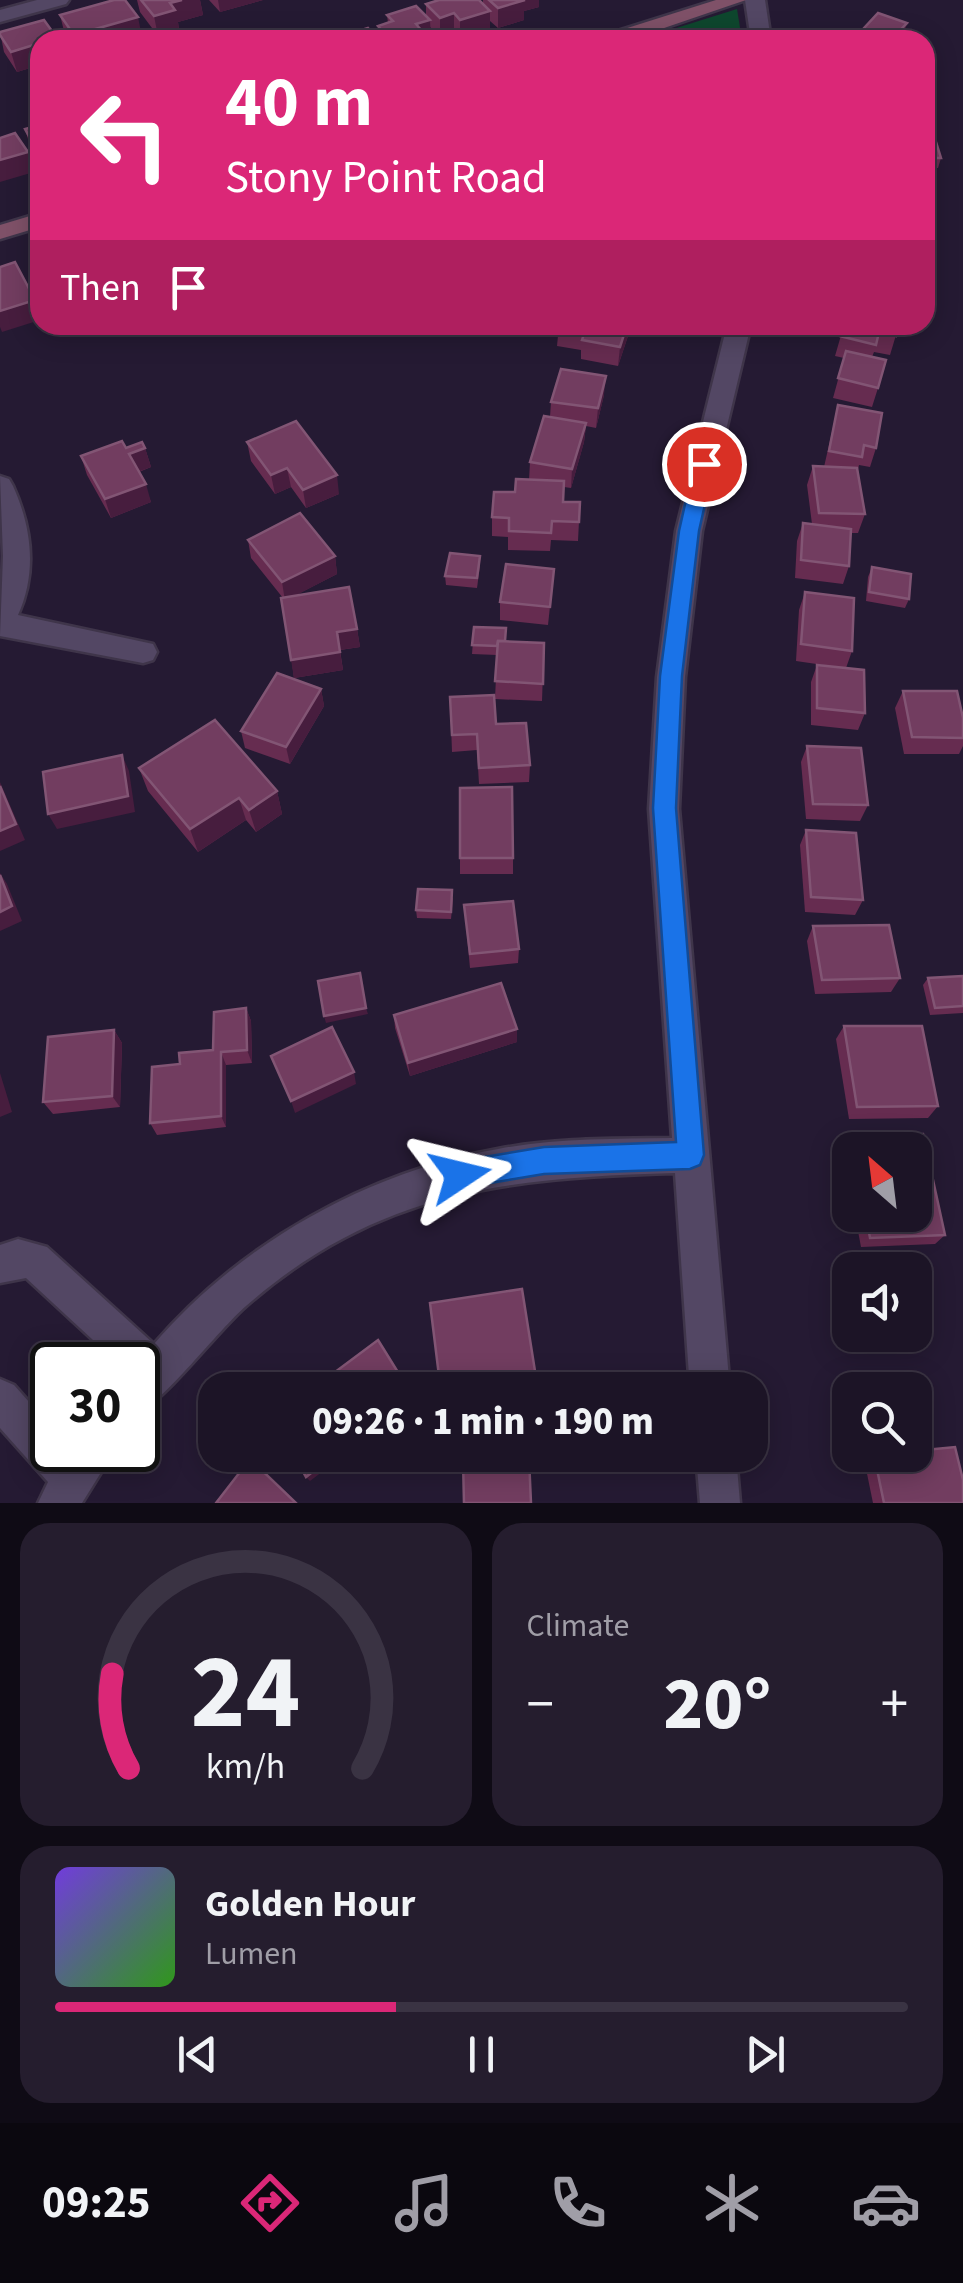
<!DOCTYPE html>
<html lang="en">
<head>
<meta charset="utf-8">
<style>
	body { margin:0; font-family:"Source Sans 3",sans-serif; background:#251d2e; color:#f1f3f6; height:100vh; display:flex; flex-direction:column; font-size:38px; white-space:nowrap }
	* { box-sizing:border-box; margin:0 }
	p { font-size:32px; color:#a09ea7 }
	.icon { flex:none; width:55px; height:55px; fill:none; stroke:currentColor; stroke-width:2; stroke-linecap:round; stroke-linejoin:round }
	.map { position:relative; height:1503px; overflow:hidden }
	.drawer { display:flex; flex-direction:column; gap:20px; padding:20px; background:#0f0b15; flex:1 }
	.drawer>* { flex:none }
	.guide { position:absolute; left:30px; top:30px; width:905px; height:305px; border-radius:30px; box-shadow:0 5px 25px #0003,0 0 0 2px #3a3343; background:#db2777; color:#fff; overflow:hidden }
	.needle { width:65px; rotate:332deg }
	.fabs { position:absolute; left:832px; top:1132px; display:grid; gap:20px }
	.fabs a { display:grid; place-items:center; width:100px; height:100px; border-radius:20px; background:#1c1426; box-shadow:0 5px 25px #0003,0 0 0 2px #3a3343; font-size:50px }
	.speed { position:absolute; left:30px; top:1342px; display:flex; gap:20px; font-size:50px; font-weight:700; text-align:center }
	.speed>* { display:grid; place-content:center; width:130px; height:130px; border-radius:50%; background:#1c1426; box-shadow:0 5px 25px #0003,0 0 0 2px #3a3343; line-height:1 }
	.speed .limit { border:5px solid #111; border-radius:15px; background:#fff; color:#111 }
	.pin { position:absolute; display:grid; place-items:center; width:85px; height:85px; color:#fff; margin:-42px; border:5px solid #fff; border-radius:50%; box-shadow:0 2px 10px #0007 }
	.me { position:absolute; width:110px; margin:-55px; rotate:80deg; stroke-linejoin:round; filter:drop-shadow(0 0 8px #0008) }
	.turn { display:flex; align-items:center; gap:35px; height:210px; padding:0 30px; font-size:45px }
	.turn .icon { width:130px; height:130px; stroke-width:2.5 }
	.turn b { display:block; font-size:70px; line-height:85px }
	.then { display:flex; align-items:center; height:95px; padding:0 30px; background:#0003; gap:20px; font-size:38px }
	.big { font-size:75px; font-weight:800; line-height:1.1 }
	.drawer .widget { flex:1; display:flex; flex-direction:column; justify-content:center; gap:15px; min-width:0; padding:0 35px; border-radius:30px; background:#251d2e }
	.drawer .dial { align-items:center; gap:0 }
	.dial svg { height:260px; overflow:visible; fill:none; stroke:#3a3343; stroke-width:7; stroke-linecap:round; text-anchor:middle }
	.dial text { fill:#f1f3f6; stroke:none }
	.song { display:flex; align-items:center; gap:30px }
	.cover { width:120px; height:120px; border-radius:15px; background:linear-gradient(135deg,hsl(260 70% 55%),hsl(110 70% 35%)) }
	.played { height:10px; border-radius:5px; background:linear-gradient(90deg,#db2777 40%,#3a3343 40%) }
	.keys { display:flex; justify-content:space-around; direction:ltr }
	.heat { display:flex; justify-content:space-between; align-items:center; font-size:55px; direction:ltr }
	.drawer .tiles { flex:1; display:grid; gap:20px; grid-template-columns:1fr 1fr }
	.widget:last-child { grid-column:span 2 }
	.trip { position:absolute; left:198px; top:1372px; width:570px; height:100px; border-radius:30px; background:#1c1426; box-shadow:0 5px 25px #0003,0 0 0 2px #3a3343; font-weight:800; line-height:100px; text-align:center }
	.dock { display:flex; height:160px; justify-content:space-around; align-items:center; background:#0b080f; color:#a09ea7 }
	.dock .icon { width:70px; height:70px }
	.dock .active { color:#db2777 }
	.dock b { font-size:45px; color:#f1f3f6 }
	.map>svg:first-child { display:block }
</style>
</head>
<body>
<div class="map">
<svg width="963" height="1503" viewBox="0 0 963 1503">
	<rect width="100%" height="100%" fill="#251a33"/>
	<path fill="#0e472e" d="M737,9L742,40H638Z"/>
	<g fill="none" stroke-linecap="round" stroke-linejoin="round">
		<g stroke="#3f354a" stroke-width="5">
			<g id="street">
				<path d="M37,0H69L66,4L0,22V10Z"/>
				<path d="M745,0H765L771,40H751Z"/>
				<path d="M727,325H751L702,531L685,677L679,809L730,1390H690L675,1173C507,1178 379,1190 246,1306C219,1329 162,1404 138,1412V1365H120L26,1278L0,1283V1245L18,1239L47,1247L154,1344C241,1243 367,1172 498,1149C555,1138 614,1139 672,1138L649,809L657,677L676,531Z"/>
				<path d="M0,476L9,479L13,486C32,528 37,573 18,615L153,644L157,652L153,660L143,663L0,636L3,556Z"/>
				<path d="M0,1379L14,1385L52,1428V1450H115L82,1503H38L48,1482L0,1428Z"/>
				<path d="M696,1455H736L740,1503H700Z"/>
			</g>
		</g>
		<g stroke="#3f354a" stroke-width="5">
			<g id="secondary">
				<path d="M716,0H746L629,40H599L602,36Z"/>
				<path d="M40,213V227L0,239V225Z"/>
			</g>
		</g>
		<use href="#street" fill="#534764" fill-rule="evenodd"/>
		<use href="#secondary" fill="#7f5168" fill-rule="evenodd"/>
	</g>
	<g fill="#662c50">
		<path d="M137,0H200L203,15L178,22L179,30L158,36L140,12Z"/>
		<path d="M209,0H263L220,12Z"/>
		<path d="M483,0H539V7L524,11V20L498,28L490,21V30L460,40L454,33L440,37L430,27V40H333L378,39V26L388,23L387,15L426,17V4H483Z"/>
		<path d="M60,15L142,37L130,40H68L65,35Z"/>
		<path d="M0,32L57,38L58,40H40V65L17,72L4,52Z"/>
		<path d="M40,125V165L31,149L25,129Z"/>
		<path d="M925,142L941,158L938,168H925Z"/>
		<path d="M559,325L628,336L618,366L581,359V350L557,346Z"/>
		<path d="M844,325H899L890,355L874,352L872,357L878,388L872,407L833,398L844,358L835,356Z"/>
		<path d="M604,395L596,428L586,426L584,442L571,488L564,487L563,502H580L578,541L551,540L550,551L508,550V537L492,536V517L529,480L530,462L550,417L551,402Z"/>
		<path d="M838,405L876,448L870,467L859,465L858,470L865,514L858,533H850L849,566L843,584L795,578L797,541L803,523L812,524L807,485L813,466L824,467Z"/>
		<path d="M247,442L339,494L306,508L291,487L275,494L251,461Z"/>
		<path d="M126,448H145L151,467L139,472L151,502L111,518L87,475L81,456Z"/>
		<path d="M248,540L335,556L337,574L294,596L357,629L360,647L340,650L343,670L294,678L283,598L251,558Z"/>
		<path d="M480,566L477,588L446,585L445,576Z"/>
		<path d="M872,567L909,599L905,608L866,601L868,577Z"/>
		<path d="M554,569L548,625L500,620V602Z"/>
		<path d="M805,592L852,651L846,668L865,713L858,730L811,725V682L817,665L837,667L796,661L799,610Z"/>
		<path d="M474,627L505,641L544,643L542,701L495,699L497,655L472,654Z"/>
		<path d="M321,689L324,706L290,764L245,748L241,731Z"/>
		<path d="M903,691L963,718V746L959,754H904L895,708Z"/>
		<path d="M450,697L530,765L529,782L479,784L477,750L452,752Z"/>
		<path d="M807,746L868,805L860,821L806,819L801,762Z"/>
		<path d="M139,768L277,791L282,814L256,832L246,820L198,852L148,791Z"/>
		<path d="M460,788L513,858V874H460Z"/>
		<path d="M806,830L863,900L855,915L805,912L800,845Z"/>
		<path d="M453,898L451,919L417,918L416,910Z"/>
		<path d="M464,905L519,949L518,963L470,968Z"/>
		<path d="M813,926L900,978L891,992L815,994L807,941Z"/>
		<path d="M963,976V1013L930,1015L923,985L928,978Z"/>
		<path d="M246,1008L251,1021L252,1063L226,1065V1127L157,1135L150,1123L213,1050Z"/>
		<path d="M394,1015L517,1042L410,1076L395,1028Z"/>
		<path d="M844,1026L938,1106L928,1118L849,1119L836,1039Z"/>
		<path d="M114,1030L122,1043L120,1107L53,1114L43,1102Z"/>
		<path d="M923,1134L945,1235L935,1244L861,1247L855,1215H915V1150H850V1188L843,1149L851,1138Z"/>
		<path d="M430,1303L538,1390L472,1385L440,1390Z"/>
		<path d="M872,1455H915L963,1503H873L864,1459Z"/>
	</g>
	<g fill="#471d3e">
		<path d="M182,0H200L203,15L178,22L179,30L158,36L154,16L170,3Z"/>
		<path d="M218,0H263L220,12Z"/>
		<path d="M518,0H539V7L524,11V20L498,28V8Z"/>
		<path d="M490,11V30L460,40V20Z"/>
		<path d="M454,13V33L440,37V18Z"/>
		<path d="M138,17L142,37L130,40H75L74,35Z"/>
		<path d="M430,20L431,40H394L416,24Z"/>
		<path d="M907,23L903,40H891Z"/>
		<path d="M40,43V65L17,72L11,52Z"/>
		<path d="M40,146V162L35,147Z"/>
		<path d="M28,152L34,172L0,182V160Z"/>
		<path d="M35,300L40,315V320L2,332L0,327V311Z"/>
		<path d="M627,325H630L628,336L618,366L620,347Z"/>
		<path d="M606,376L604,395L596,428L598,408Z"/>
		<path d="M586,423L584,442L571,488L572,469Z"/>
		<path d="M145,448L151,467L135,473L129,454Z"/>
		<path d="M287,468L291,487L275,494L271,475Z"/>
		<path d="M337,475L339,494L306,508L303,490Z"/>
		<path d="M146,484L151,502L111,518L105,499Z"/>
		<path d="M335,556L337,574L285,601L282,582Z"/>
		<path d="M357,629L360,647L339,650L337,632Z"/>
		<path d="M340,652L343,670L294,678L291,660Z"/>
		<path d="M321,689L324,706L290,764L286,747Z"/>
		<path d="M122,755L129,771L135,812L57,829L48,814Z"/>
		<path d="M0,782L25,840L0,851Z"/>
		<path d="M277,791L282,814L256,832L249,810Z"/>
		<path d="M239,798L246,820L198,852L190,829Z"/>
		<path d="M0,873L7,884L22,921L0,931Z"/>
		<path d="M246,1008L251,1021L252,1063L247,1050Z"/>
		<path d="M366,1008L368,1014L326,1023L324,1016Z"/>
		<path d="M517,1029V1042L410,1076L408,1063Z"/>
		<path d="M114,1030L122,1043L120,1107L112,1096Z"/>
		<path d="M221,1052L226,1065V1127L221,1116Z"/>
		<path d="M354,1072L356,1084L295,1113L291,1101Z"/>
		<path d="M0,1073L12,1112L0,1117Z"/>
		<path d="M334,1455H344L310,1481L306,1477Z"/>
	</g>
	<g fill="#723d60" stroke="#825574" stroke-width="2.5">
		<path d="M114,0H125L138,17L74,35L60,15Z"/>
		<path d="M141,0H182L170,3L175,10L154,16Z"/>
		<path d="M439,0H479L490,11L460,20L454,13L440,18L426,4Z"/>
		<path d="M489,0H525L498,8Z"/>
		<path d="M416,6L430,20L416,24L422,31L391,40L378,26L393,21L387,15Z"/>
		<path d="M878,13L907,23L891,40H853Z"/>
		<path d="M44,20L57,38L40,40V43L11,52L0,35V32Z"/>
		<path d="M368,28L379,40L333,39Z"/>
		<path d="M40,125V146L35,147L25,129Z"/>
		<path d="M15,133L28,152L0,160V138Z"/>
		<path d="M925,142H936L941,158H925Z"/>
		<path d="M15,262L35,300L0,311V267Z"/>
		<path d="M40,263V283L31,265Z"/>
		<path d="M559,325H627L620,347L582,340L585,331L558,326Z"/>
		<path d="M844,325H899L896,336L879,332L876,345L840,336Z"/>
		<path d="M846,351L886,360L878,388L838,378Z"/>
		<path d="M561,369L606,376L598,408L551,402Z"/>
		<path d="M838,405L882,413L876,448L864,445L862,457L829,451Z"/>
		<path d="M544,416L586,423L572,469L530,462Z"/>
		<path d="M296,421L337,475L303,490L287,468L271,475L247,442Z"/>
		<path d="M122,441L126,448L142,442L145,448L129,454L146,484L105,499L81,456Z"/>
		<path d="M813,466L857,468L865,514L819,513Z"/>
		<path d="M516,479L564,481L563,502H580L579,522L552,521L551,533L509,531V518L492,517L494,492H515Z"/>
		<path d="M300,513L335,556L282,582L248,540Z"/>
		<path d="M803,523L851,529L849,566L801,560Z"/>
		<path d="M450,553L480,556L477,578L445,576Z"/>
		<path d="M506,564L554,569L550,607L500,602Z"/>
		<path d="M872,567L911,574L909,599L869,592Z"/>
		<path d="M349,587L357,629L337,632L340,652L291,660L281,598Z"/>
		<path d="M805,592L854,598L852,651L801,644Z"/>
		<path d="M474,627L506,628L505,641H498L497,646L472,645Z"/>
		<path d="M498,641L544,643L543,684L495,681Z"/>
		<path d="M817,665L864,670L865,713L817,708Z"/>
		<path d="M277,673L321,689L286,747L241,731Z"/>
		<path d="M903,691H957L963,718V738L912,737Z"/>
		<path d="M494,695L496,724L526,723L530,765L479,768L477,734L452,735L450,697Z"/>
		<path d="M215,720L277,791L249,810L239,798L190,829L139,768Z"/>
		<path d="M807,746L861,748L868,805L813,804Z"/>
		<path d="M122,755L128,796L48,814L43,772Z"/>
		<path d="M0,786L16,824L0,831Z"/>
		<path d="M512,787L513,858H460V788Z"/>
		<path d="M806,830L856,833L863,900L811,897Z"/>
		<path d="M0,875L12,906L0,912Z"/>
		<path d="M418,889L452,890L451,912L416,910Z"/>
		<path d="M513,901L519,949L470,954L464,905Z"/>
		<path d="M889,925L900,978L822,980L813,926Z"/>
		<path d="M360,973L366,1008L324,1016L318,981Z"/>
		<path d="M963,976V1006L935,1008L928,978Z"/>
		<path d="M501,983L517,1029L408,1063L394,1015Z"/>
		<path d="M246,1008L247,1050L221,1052V1116L150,1123L152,1067L180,1064L179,1053L213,1050L214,1012Z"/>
		<path d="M844,1026H922L938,1106L857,1107Z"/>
		<path d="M332,1027L354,1072L291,1101L271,1056Z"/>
		<path d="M114,1030L112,1096L43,1102L48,1037Z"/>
		<path d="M923,1134L945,1235L870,1238L866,1215H915V1150H853L851,1138Z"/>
		<path d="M522,1289L538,1390H474L472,1379L440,1384L430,1303Z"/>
		<path d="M378,1340L409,1390H311Z"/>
		<path d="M955,1447L963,1480V1503H884L874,1455H915V1451Z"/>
		<path d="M294,1455H334L306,1477Z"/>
		<path d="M529,1458L531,1503H464L463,1461Z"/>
		<path d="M250,1459L296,1503H216Z"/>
	</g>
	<path fill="#1a73e8" stroke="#114b97" stroke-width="2.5" d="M704,457L714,464L699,531L682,676L676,808L704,1155L700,1165L690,1169L544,1174L460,1188L450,1184L446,1175L450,1165L460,1161L544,1147L676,1142L653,808L660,676L679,531L694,464Z"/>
</svg>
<div class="fabs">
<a><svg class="needle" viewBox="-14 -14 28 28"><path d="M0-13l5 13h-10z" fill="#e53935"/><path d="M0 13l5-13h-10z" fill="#a09ea7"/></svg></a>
<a><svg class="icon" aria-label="sound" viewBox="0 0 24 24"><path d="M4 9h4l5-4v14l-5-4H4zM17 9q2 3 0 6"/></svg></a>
<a><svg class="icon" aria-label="search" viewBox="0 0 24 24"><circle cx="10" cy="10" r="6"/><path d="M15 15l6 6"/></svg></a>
</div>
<div class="speed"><div class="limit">30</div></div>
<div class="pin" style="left:704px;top:464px;background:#d93025"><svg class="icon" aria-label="arrive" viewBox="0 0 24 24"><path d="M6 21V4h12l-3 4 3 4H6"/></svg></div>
<svg class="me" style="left:460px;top:1175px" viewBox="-20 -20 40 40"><path d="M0-17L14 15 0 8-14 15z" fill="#1a73e8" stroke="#fff" stroke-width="4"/></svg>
<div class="trip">09:26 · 1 min · 190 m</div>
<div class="guide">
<div class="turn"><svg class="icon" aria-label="left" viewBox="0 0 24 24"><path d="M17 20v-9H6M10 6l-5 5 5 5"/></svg><div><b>40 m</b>Stony Point Road</div></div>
<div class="then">Then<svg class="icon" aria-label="arrive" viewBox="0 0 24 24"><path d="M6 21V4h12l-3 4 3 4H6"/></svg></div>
</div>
</div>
<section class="drawer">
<div class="tiles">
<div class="widget dial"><svg viewBox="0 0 100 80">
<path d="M14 69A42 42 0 1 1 86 69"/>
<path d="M14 69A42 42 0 0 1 9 40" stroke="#db2777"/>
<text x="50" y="56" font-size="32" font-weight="700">24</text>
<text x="50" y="72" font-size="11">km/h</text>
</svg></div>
<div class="widget"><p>Climate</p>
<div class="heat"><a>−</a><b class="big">20°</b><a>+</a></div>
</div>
<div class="widget">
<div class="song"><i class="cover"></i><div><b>Golden Hour</b><p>Lumen</p></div></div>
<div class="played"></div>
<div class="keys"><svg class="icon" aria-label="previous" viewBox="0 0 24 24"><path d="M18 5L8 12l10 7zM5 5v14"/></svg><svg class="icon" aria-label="pause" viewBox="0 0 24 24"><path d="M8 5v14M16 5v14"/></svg><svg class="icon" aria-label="next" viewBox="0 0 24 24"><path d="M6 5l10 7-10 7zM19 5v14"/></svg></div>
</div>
</div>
</section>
<nav class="dock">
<b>09:25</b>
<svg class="icon active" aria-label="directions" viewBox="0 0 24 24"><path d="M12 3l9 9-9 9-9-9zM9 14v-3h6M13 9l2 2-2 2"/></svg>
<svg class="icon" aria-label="music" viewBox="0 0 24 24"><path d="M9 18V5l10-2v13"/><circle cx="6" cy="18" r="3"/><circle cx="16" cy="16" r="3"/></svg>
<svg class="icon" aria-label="phone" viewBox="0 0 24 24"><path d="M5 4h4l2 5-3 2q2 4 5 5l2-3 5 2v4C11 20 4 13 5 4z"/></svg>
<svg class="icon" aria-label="climate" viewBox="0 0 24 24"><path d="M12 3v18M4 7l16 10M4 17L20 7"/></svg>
<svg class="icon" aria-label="car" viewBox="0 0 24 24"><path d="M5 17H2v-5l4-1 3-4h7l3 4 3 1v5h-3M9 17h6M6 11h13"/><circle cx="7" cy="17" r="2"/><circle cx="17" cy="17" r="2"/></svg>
</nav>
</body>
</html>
